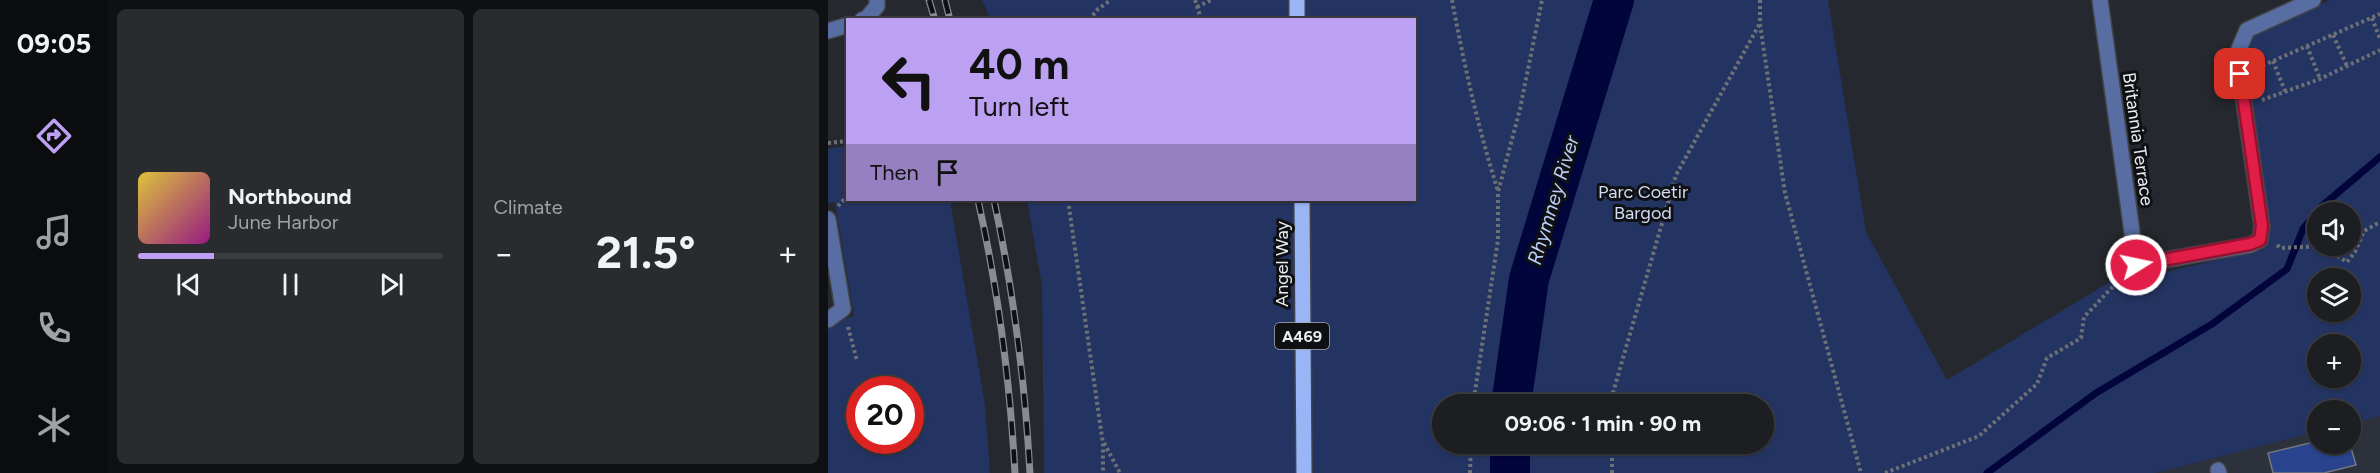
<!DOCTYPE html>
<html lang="en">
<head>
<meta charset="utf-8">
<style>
	body { margin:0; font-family:Figtree,sans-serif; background:#292b2f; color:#f1f3f6; height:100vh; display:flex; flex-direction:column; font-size:22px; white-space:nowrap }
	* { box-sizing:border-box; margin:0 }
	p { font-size:20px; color:#a0a2a5 }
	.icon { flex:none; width:33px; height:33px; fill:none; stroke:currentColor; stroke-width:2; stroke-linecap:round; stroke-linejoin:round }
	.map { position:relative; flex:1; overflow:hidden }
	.sheet { display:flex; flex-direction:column; gap:9px; padding:9px; background:#0f1013; width:720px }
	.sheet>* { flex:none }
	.hud { position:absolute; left:18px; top:18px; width:570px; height:183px; border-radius:0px; box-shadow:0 2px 4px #0004,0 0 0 2px #3a3c40; background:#bca0f2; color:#111; overflow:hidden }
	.controls { position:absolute; left:1479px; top:202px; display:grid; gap:12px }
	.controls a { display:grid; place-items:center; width:54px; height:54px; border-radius:50%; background:#1c1e22; box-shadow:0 2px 4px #0004,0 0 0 2px #3a3c40; font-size:30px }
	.speed { position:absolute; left:18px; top:376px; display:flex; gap:12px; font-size:30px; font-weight:700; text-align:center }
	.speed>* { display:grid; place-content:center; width:78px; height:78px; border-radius:50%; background:#1c1e22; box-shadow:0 2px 4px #0004,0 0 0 2px #3a3c40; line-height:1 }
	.speed .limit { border:9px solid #d22; background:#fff; color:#111 }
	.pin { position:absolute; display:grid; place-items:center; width:51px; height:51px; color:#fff; margin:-26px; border-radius:12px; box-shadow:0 3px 9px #0006 }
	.me { position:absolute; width:66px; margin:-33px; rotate:80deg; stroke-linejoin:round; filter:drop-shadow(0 0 4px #0008) }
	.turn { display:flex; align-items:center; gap:21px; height:126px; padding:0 24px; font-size:27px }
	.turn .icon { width:78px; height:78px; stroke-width:2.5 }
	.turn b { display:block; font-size:42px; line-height:51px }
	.then { display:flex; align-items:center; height:57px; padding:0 24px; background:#0003; gap:12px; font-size:22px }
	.big { font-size:45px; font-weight:700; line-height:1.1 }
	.sheet .tile { flex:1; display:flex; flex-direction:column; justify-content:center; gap:9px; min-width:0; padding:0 21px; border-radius:9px; background:#292b2f }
	.song { display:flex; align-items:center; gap:18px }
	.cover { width:72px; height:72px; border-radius:9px; background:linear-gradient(135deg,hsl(50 70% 55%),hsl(310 70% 35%)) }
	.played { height:6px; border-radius:3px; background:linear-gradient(90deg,#bca0f2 25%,#3a3c40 25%) }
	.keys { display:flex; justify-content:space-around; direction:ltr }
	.heat { display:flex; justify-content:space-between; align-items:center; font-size:33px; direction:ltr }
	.sheet .tiles { flex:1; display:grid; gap:9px; grid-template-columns:repeat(2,1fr) }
	.trip { position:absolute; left:604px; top:394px; width:342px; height:60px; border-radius:30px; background:#1c1e22; box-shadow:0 2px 4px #0004,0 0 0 2px #3a3c40; font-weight:700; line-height:60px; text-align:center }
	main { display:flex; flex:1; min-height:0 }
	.tabs { display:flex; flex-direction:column; width:108px; justify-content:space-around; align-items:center; background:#0b0c0e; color:#a0a2a5 }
	.tabs .icon { width:42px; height:42px }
	.tabs .active { color:#bca0f2 }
	.tabs b { font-size:27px; color:#f1f3f6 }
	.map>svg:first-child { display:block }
</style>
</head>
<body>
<main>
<nav class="tabs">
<b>09:05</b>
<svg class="icon active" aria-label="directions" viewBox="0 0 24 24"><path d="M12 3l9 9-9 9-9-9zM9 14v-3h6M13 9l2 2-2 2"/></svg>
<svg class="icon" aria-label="music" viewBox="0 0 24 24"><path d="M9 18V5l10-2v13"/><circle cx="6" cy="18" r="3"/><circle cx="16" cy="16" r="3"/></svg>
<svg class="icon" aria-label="phone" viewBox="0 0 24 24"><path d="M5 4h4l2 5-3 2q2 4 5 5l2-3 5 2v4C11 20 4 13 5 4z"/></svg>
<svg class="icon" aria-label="climate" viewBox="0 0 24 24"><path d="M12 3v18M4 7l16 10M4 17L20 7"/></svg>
</nav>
<section class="sheet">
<div class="tiles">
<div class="tile">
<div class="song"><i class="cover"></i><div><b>Northbound</b><p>June Harbor</p></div></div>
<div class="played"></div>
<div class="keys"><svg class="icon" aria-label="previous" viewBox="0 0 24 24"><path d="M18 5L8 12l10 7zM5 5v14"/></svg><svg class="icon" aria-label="pause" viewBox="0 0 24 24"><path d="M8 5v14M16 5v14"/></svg><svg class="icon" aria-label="next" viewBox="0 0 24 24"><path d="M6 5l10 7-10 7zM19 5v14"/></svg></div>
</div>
<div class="tile"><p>Climate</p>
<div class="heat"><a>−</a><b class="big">21.5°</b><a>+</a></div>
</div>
</div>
</section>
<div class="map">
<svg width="1552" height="473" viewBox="0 0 1552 473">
	<rect width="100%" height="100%" fill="#25282e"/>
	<path fill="#2c313c" d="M1552,416V473H1327L1489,432L1490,444H1522L1523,424Z"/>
	<g fill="#243462" fill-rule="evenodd">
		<path d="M154,0H1000L1038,232L1119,380L1295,274L1333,273L1434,250L1440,240L1439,218L1415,59L1424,37L1502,0H1552V416L1523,424L1522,411H1490L1489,432L1327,473H216L214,285L199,200H586V20H163ZM1490,213H1522V246H1490ZM1490,279H1522V312H1490ZM1490,345H1522V378H1490ZM615,405H936V444H615Z"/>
		<path d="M19,146L20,200H122L157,405L162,473H0V323L26,316L7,202L0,203V149ZM32,390H82V441H32Z"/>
	</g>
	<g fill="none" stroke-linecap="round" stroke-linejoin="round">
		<path stroke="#02043c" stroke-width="7" d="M1159,473L1268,393L1384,324L1459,269L1475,229L1494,206L1552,157"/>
		<g stroke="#02043c" stroke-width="40">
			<path d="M683,405L701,279L786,0"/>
			<path d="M682,444V473"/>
		</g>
	</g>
	<path fill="#2a438f" stroke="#74777e" stroke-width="1.5" d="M1490,441V444H1522L1528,465L1496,473H1445L1440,453Z"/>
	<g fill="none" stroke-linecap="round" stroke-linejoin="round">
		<g stroke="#414349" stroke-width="18">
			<g id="minor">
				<path d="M1272,0L1311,283"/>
				<path d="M34,20L39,18L49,6V0"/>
				<path d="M0,31L20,25"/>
				<path d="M0,219L15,309L0,320"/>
				<path d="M1308,265L1422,245L1432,240L1434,226L1409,54L1419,30L1485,0"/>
				<path d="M1390,470L1391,473"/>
			</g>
		</g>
		<g stroke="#414349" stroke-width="18">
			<g id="major">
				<path d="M469,0V20"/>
				<path d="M474,200L476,473"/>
			</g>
		</g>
		<g stroke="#6d7075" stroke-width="4" stroke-dasharray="3 3" stroke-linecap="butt">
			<path d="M367,0L372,15L367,20"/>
			<path d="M624,0C636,64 650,128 670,191"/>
			<path d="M932,0V24L957,193L1033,473"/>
			<path d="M369,7L383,0"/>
			<path d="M1544,18L1552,39"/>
			<path d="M261,20L270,9L283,0"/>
			<path d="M1505,35L1519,66"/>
			<path d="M1479,46L1492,79"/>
			<path d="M1445,61L1457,91"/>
			<path d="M1429,68L1552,14"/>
			<path d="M1434,100L1492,79L1552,50"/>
			<path d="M0,143L20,141"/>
			<path d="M240,200L275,444V473"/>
			<path d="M10,206L20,195"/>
			<path d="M1449,245L1453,248L1494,246"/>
			<path d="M1494,246L1519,262L1527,252L1536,231L1552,222"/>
			<path d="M20,327L29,361"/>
			<path d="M645,405L670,240V192L692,109L714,0"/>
			<path d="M784,405V396L848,175L931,25"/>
			<path d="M276,443L292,473"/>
			<path d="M642,473L643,444"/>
			<path d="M784,473V444"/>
			<path d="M1057,473L1151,436L1209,384L1219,358L1253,338L1256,317L1293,278"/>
		</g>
		<use href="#minor" stroke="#586da1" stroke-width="15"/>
		<use href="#major" stroke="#9ab5f5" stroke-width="15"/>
		<g stroke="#888b90" stroke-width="7">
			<g id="rail">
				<path d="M101,0L107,20"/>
				<path d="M117,0L122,20"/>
				<path d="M150,200C170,289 182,382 187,473"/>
				<path d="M166,200C185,289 197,382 202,473"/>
			</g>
		</g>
		<use href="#rail" stroke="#0f1013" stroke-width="4.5" stroke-dasharray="14" stroke-linecap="butt"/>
	</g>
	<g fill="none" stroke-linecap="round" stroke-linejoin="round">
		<g stroke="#92132f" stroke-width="15">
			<path id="route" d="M1308,265L1422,244L1432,240L1434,226L1412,74"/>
		</g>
		<use href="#route" stroke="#e11d48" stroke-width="10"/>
	</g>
	<g text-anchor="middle" stroke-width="6" stroke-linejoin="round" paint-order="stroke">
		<rect fill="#0f1013" stroke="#a8aaae" stroke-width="1.5" x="447" y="323" width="54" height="26" rx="4.5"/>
		<g font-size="16" font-weight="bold" fill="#eaecf0">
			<text x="474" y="342">A469</text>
		</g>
		<g font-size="18" fill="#eaecf0" stroke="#0f1013">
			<text transform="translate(1310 139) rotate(82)" y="6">Britannia Terrace</text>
			<text transform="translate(454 264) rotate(-90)" y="6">Angel Way</text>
		</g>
		<g font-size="18" fill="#d1dbf1" stroke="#0f1013">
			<text x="815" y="198">Parc Coetir<tspan x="815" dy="21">Bargod</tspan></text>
		</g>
		<g font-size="20" font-style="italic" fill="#bccffa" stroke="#0f1013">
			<text transform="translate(725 200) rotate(-73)" y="7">Rhymney River</text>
		</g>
	</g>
</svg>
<div class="controls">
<a><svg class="icon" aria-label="sound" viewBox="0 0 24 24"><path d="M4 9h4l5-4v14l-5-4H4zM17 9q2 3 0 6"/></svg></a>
<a><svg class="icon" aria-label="layers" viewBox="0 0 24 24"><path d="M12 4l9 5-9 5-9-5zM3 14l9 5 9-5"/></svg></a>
<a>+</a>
<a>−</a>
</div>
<div class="speed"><div class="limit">20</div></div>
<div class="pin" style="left:1412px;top:74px;background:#d93025"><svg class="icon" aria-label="arrive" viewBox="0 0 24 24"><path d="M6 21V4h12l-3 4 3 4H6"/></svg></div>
<svg class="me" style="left:1308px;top:265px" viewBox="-20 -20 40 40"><circle r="17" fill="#e11d48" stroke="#fff" stroke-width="3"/><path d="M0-11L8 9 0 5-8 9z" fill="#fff"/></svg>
<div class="trip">09:06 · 1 min · 90 m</div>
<div class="hud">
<div class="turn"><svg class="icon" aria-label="left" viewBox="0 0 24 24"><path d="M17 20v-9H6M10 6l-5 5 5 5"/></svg><div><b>40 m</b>Turn left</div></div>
<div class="then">Then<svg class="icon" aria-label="arrive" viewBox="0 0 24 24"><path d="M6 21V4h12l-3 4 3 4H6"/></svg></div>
</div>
</div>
</main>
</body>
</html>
